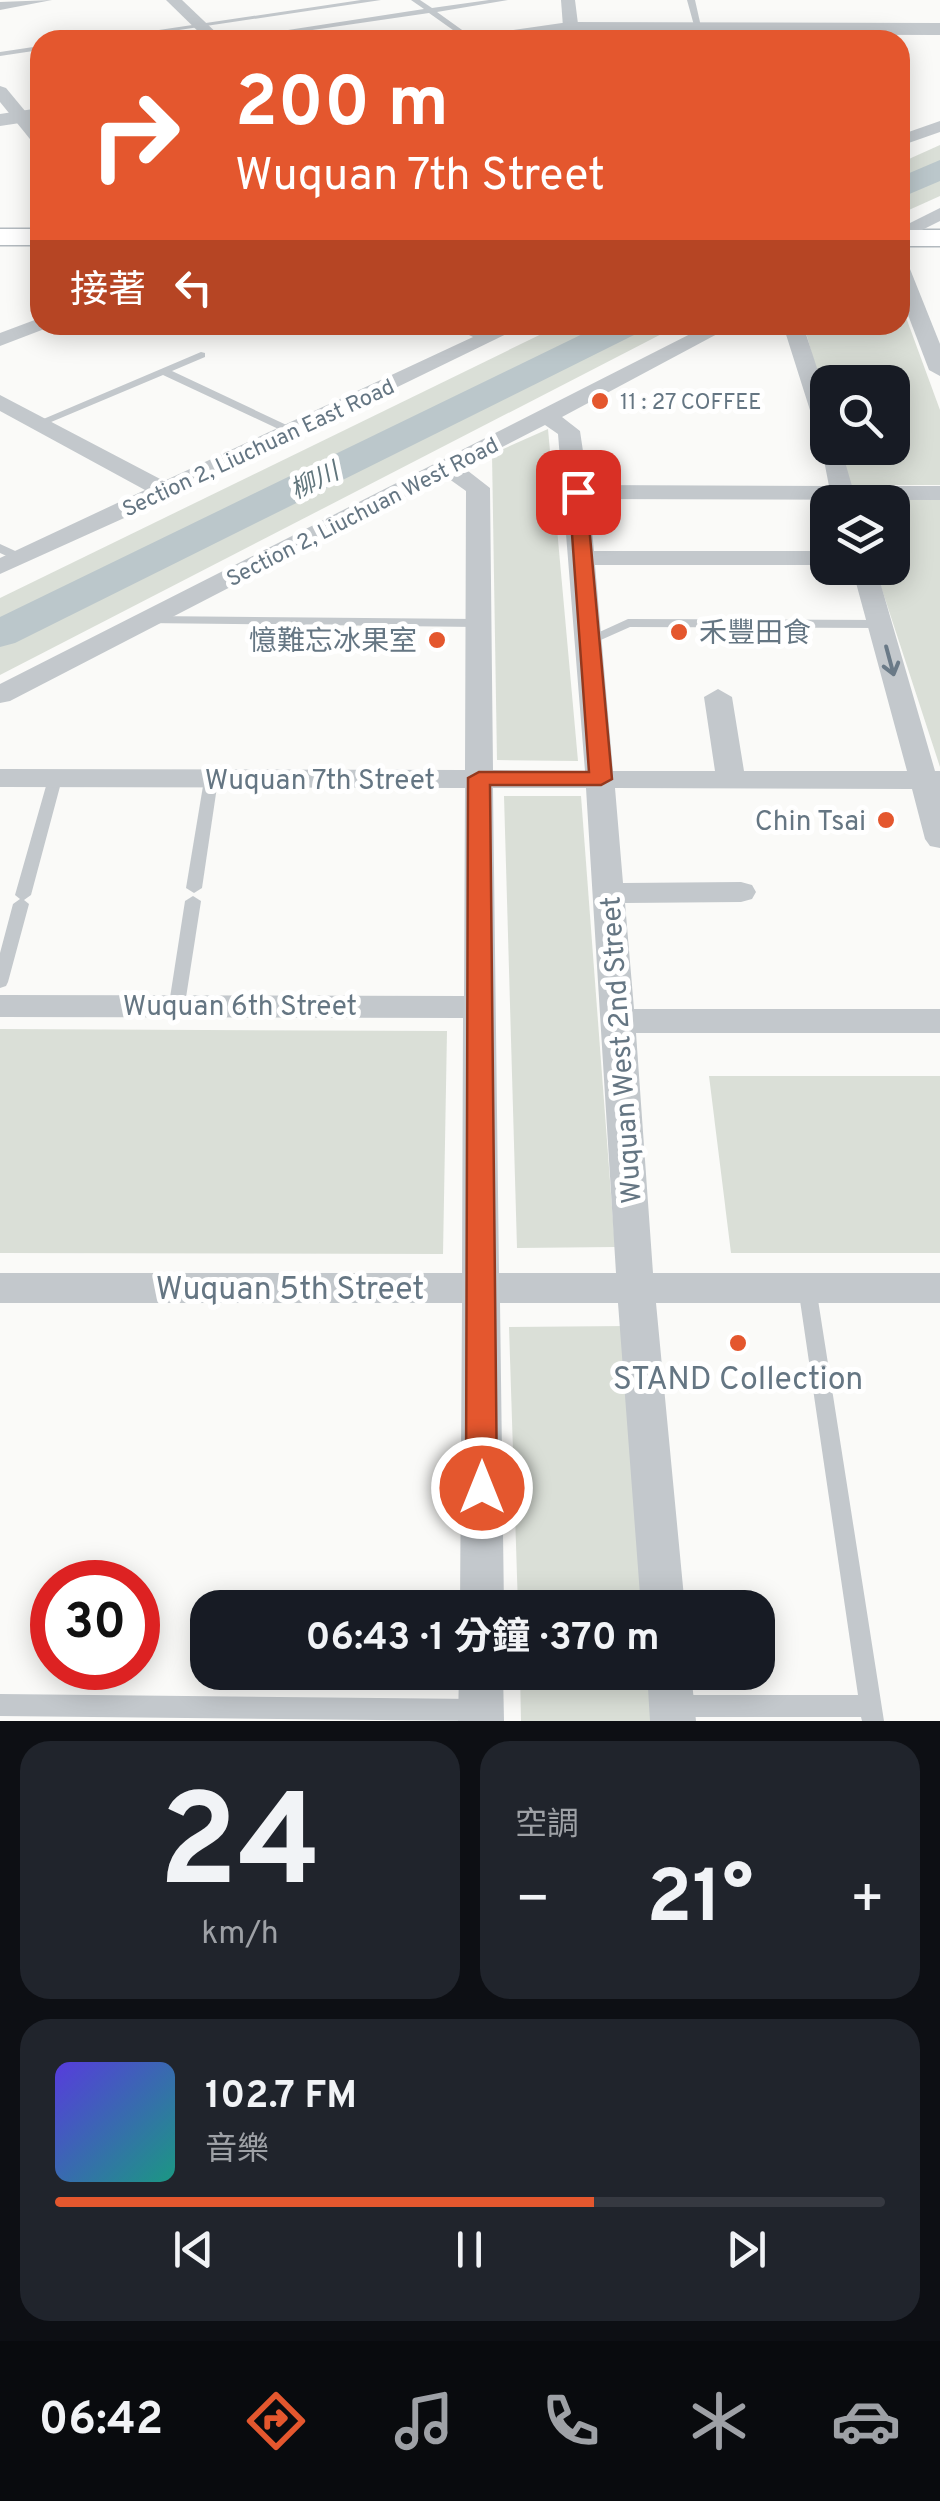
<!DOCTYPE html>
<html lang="zh-TW">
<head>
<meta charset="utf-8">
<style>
	body { margin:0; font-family:Overpass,"Noto Sans TC",sans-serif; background:#20242c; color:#f1f3f6; height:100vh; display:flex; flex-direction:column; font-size:38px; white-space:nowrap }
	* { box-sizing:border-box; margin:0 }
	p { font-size:32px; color:#9ea1a6 }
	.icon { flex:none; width:55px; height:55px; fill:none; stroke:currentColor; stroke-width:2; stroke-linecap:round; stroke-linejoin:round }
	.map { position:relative; height:1721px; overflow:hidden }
	.panel { display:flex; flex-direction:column; gap:20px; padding:20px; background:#0d0f14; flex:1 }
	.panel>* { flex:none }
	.top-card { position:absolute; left:30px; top:30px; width:880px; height:305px; border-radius:30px; box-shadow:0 5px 25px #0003; background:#e4572e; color:#fff; overflow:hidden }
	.buttons { position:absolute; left:810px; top:365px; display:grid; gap:20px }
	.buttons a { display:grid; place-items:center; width:100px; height:100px; border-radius:20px; background:#171b24; box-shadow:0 5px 25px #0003; font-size:50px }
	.speed { position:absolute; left:30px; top:1560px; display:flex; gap:20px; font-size:50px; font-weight:700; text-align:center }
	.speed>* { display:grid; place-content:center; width:130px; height:130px; border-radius:50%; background:#171b24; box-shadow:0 5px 25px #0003; line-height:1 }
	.speed .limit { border:15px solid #d22; background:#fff; color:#111 }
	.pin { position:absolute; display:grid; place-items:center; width:85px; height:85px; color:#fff; margin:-42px; border-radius:20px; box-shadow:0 5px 15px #0006 }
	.me { position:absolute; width:110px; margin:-55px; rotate:0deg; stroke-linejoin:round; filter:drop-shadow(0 0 8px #0008) }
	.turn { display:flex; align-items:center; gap:35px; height:210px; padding:0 40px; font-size:45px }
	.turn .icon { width:130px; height:130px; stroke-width:2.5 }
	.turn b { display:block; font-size:70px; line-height:85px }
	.then { display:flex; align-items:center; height:95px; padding:0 40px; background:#0003; gap:20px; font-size:38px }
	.big { font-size:75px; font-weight:700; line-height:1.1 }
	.panel .widget { flex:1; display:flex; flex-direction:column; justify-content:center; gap:15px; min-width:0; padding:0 35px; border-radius:30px; background:#20242c }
	.panel .dial { align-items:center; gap:0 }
	.dial b { font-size:130px; line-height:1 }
	.song { display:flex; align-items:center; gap:30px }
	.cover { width:120px; height:120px; border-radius:15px; background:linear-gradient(135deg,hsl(250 70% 55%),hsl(170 70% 35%)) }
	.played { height:10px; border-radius:5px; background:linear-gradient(90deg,#e4572e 65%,#363941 65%) }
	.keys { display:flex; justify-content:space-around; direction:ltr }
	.heat { display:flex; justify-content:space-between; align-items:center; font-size:55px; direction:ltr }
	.panel .tiles { flex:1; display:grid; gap:20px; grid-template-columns:1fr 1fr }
	.widget:last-child { grid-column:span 2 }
	.trip { position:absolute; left:190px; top:1590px; width:585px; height:100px; border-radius:30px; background:#171b24; box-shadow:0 5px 25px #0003; font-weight:700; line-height:100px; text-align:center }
	.dock { display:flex; height:160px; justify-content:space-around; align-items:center; background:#090b0e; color:#9ea1a6 }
	.dock .icon { width:70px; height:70px }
	.dock .on { color:#e4572e }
	.dock b { font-size:45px; color:#f1f3f6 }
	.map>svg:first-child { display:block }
</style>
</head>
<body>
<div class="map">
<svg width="940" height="1721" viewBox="0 0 940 1721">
	<rect width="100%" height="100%" fill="#fafaf8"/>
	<g fill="#dadfd7">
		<path d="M940,145V196L900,214V163Z"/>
		<path d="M900,301L940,410V485H848L838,448H892V382H828L827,410L804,325H900Z"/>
		<path d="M560,325H679L0,675V598Z"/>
		<path d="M548,429L578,761L497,760L492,454Z"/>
		<path d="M853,497H940V767L875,568H892V502H854Z"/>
		<path d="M504,796H581L615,1247L517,1248Z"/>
		<path d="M0,1029L447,1031L443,1254L0,1253Z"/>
		<path d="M709,1076H940V1253H731Z"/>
		<path d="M627,1326L650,1607H518L509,1327Z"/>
		<path d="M520,1673H655L659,1721H521Z"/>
	</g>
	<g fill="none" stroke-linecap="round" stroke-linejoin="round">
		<g fill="#bbc7cb" fill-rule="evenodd">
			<path d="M940,160V181L900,198V177Z"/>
			<path d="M601,325H645L640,332L15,643L0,647V617Z"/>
		</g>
		<g stroke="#b3babf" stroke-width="3">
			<g id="secondary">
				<rect x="0" y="229" width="40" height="16"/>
				<rect x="900" y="230" width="40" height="16"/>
			</g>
		</g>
		<g fill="#c3c8cc" fill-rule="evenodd">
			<path d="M361,0H381L112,40H92Z"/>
			<path d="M411,0H420L432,8L489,0H508L437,12L476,40H467L429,13L243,40H223L424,9Z"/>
			<path d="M687,0H695L702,31L695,29Z"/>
			<path d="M40,46V50L0,56V52Z"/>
			<path d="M900,108L904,110L907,122L900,120Z"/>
			<path d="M201,352L205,353V357L172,371L295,429V433H287L163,375L44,425H36L34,423Z"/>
			<path d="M0,544L24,555L26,558L20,562L0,553Z"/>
			<path d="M150,616L476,619L482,623L476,627L145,623L144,620Z"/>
			<path d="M628,619L880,620L886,624L880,628L630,627L594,643L589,644L582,640Z"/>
			<path d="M55,775L62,779L31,895L24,900L29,904L8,982L6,986L0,988V953L13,904L20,899L15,895L48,779Z"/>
			<path d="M211,776L218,780L202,888L194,893L186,888L204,780Z"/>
			<path d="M193,896L201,901L185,1004L183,1008H171L169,1004L185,901Z"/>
			<path d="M807,1279L814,1282L816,1287L884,1721H862L861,1717H676L668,1714L665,1706L668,1698L676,1695H858L798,1287L800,1282Z"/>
			<path d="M0,1694L477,1699L485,1702L488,1710L485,1718L477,1721L0,1716Z"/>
		</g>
		<g fill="#c3c8cc" fill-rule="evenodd">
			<path d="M52,0L0,10V2Z"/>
			<path d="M166,0H182L224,40H207Z"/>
			<path d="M561,0H575L580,40H564Z"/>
			<path d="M0,86L6,88L40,129V145L34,144L0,102Z"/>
			<path d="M940,121V132L900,146V135Z"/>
			<path d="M940,208V221L900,241V228Z"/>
			<path d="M900,263L910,269L940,344V376L929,370L900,294Z"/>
			<path d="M40,318V325H50L47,328L0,346V333Z"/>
			<path d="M59,325H481L489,329L498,325H525L173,496L0,574V558L145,490L0,411V395L164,481L473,337L463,332L69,331Z"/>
			<path d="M708,325H734L562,417L580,431L588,485L829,486L821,445L783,325H803L828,402V448H841L852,486H940V500L589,499L594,551H828V565H595L613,771H715L704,697L718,689L732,697L744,771H907L852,568H876L935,771H940V848L930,846L925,839L912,789L615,788L623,883L741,882L752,885L756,892L752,899L741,902L625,903L634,1009H940V1033H636L653,1273H940V1303H656L685,1608H641L618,1303H500L504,1608H460L462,1303H0V1273H462L463,1018L0,1017V995L464,996L465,788L0,787V769L465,770L466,491L445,476L10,701L0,703V684ZM545,425L558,434L585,771L493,770L490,488L463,467ZM493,788H586L616,1273H499Z"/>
			<path d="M459,1672H503L504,1721H458Z"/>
			<path d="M647,1672H691L696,1721H650Z"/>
		</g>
		<g fill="#c3c8cc" fill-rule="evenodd">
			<path d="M569,22L940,23V35L569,34L525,40H475L485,34Z"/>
			<path d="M40,108V120L0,126V114Z"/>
		</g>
		<use href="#secondary" fill="#fff" fill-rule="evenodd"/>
	</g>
	<defs><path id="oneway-shaft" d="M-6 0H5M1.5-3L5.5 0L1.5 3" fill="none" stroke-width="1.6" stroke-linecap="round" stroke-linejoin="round" transform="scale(2.5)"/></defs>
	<use stroke="#6a7a87" href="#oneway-shaft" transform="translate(890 661) rotate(75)"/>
	<path fill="#e4572e" stroke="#94391e" stroke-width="2.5" d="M578,487L586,492L612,779L601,785H490L497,1488L493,1497L482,1502L471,1497L466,1488L468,778L479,772H589L569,492Z"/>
	<g fill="#e4572e" stroke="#fff" stroke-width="4">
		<circle cx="600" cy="401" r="10"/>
		<circle cx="679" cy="632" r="10"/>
		<circle cx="437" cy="640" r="10"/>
		<circle cx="886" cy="820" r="10"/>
		<circle cx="738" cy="1343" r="10"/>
	</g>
	<g text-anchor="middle" stroke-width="10" stroke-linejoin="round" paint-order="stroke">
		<g font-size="22" fill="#657683" stroke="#fff" text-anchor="start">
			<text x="620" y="409">11 : 27 COFFEE</text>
		</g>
		<g font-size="22" fill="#657683" stroke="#fff">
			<text transform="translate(258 447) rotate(-25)" y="8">Section 2, Liuchuan East Road</text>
			<text transform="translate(362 511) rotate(-27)" y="8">Section 2, Liuchuan West Road</text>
		</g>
		<g font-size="25" font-style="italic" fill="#60757c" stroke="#fff">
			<text transform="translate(314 480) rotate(-26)" y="9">柳川</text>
		</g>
		<g font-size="28" fill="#657683" stroke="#fff" text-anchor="end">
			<text x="699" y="642" text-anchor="start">禾豐田食</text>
			<text x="417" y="650">憶難忘冰果室</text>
			<text x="866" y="830">Chin Tsai</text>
		</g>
		<g font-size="28" fill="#657683" stroke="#fff">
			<text x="320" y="789">Wuquan 7th Street</text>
			<text x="240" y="1015">Wuquan 6th Street</text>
			<text transform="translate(620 1050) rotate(-94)" y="10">Wuquan West 2nd Street</text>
		</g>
		<g font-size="32" fill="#657683" stroke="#fff">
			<text x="290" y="1299">Wuquan 5th Street</text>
		</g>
		<g font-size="32" fill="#657683" stroke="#fff">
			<text x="738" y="1389">STAND Collection</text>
		</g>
	</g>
</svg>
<div class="buttons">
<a><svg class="icon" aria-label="search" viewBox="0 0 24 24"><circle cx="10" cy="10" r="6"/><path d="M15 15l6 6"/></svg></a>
<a><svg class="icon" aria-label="layers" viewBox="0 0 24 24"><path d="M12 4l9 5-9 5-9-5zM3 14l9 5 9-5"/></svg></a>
</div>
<div class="speed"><div class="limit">30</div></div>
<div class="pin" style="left:578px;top:492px;background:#d93025"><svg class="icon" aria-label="arrive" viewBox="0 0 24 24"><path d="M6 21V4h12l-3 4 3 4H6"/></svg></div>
<svg class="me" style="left:482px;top:1488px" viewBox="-20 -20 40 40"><circle r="17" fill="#e4572e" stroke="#fff" stroke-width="3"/><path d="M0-11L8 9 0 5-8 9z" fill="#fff"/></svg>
<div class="trip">06:43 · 1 分鐘 · 370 m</div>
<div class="top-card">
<div class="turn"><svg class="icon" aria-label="right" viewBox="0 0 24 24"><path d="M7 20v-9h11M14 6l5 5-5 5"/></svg><div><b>200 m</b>Wuquan 7th Street</div></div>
<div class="then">接著<svg class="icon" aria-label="left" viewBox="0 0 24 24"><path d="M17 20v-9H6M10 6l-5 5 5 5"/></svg></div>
</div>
</div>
<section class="panel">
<div class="tiles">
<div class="widget dial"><b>24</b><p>km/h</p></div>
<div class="widget"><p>空調</p>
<div class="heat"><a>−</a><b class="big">21°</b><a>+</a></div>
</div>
<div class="widget">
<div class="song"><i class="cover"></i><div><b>102.7 FM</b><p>音樂</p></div></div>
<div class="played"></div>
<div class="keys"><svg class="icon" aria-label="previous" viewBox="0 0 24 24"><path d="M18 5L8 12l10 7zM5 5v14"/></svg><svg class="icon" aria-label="pause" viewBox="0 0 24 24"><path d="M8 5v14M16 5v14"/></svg><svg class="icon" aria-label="next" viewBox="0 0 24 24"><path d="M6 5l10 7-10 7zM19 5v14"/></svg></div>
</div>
</div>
</section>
<nav class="dock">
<b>06:42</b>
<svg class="icon on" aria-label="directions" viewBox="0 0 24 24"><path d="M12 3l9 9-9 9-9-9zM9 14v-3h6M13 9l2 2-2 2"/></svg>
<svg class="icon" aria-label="music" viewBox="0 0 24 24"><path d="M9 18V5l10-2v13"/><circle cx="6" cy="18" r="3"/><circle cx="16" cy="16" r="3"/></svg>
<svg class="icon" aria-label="phone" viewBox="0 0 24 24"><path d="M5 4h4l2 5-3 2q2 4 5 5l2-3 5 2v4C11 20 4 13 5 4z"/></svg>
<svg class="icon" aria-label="climate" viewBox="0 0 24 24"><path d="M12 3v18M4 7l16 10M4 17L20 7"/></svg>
<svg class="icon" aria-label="car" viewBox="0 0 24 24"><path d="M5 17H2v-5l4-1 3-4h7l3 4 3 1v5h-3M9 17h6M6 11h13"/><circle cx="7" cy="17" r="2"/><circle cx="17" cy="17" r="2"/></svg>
</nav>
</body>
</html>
